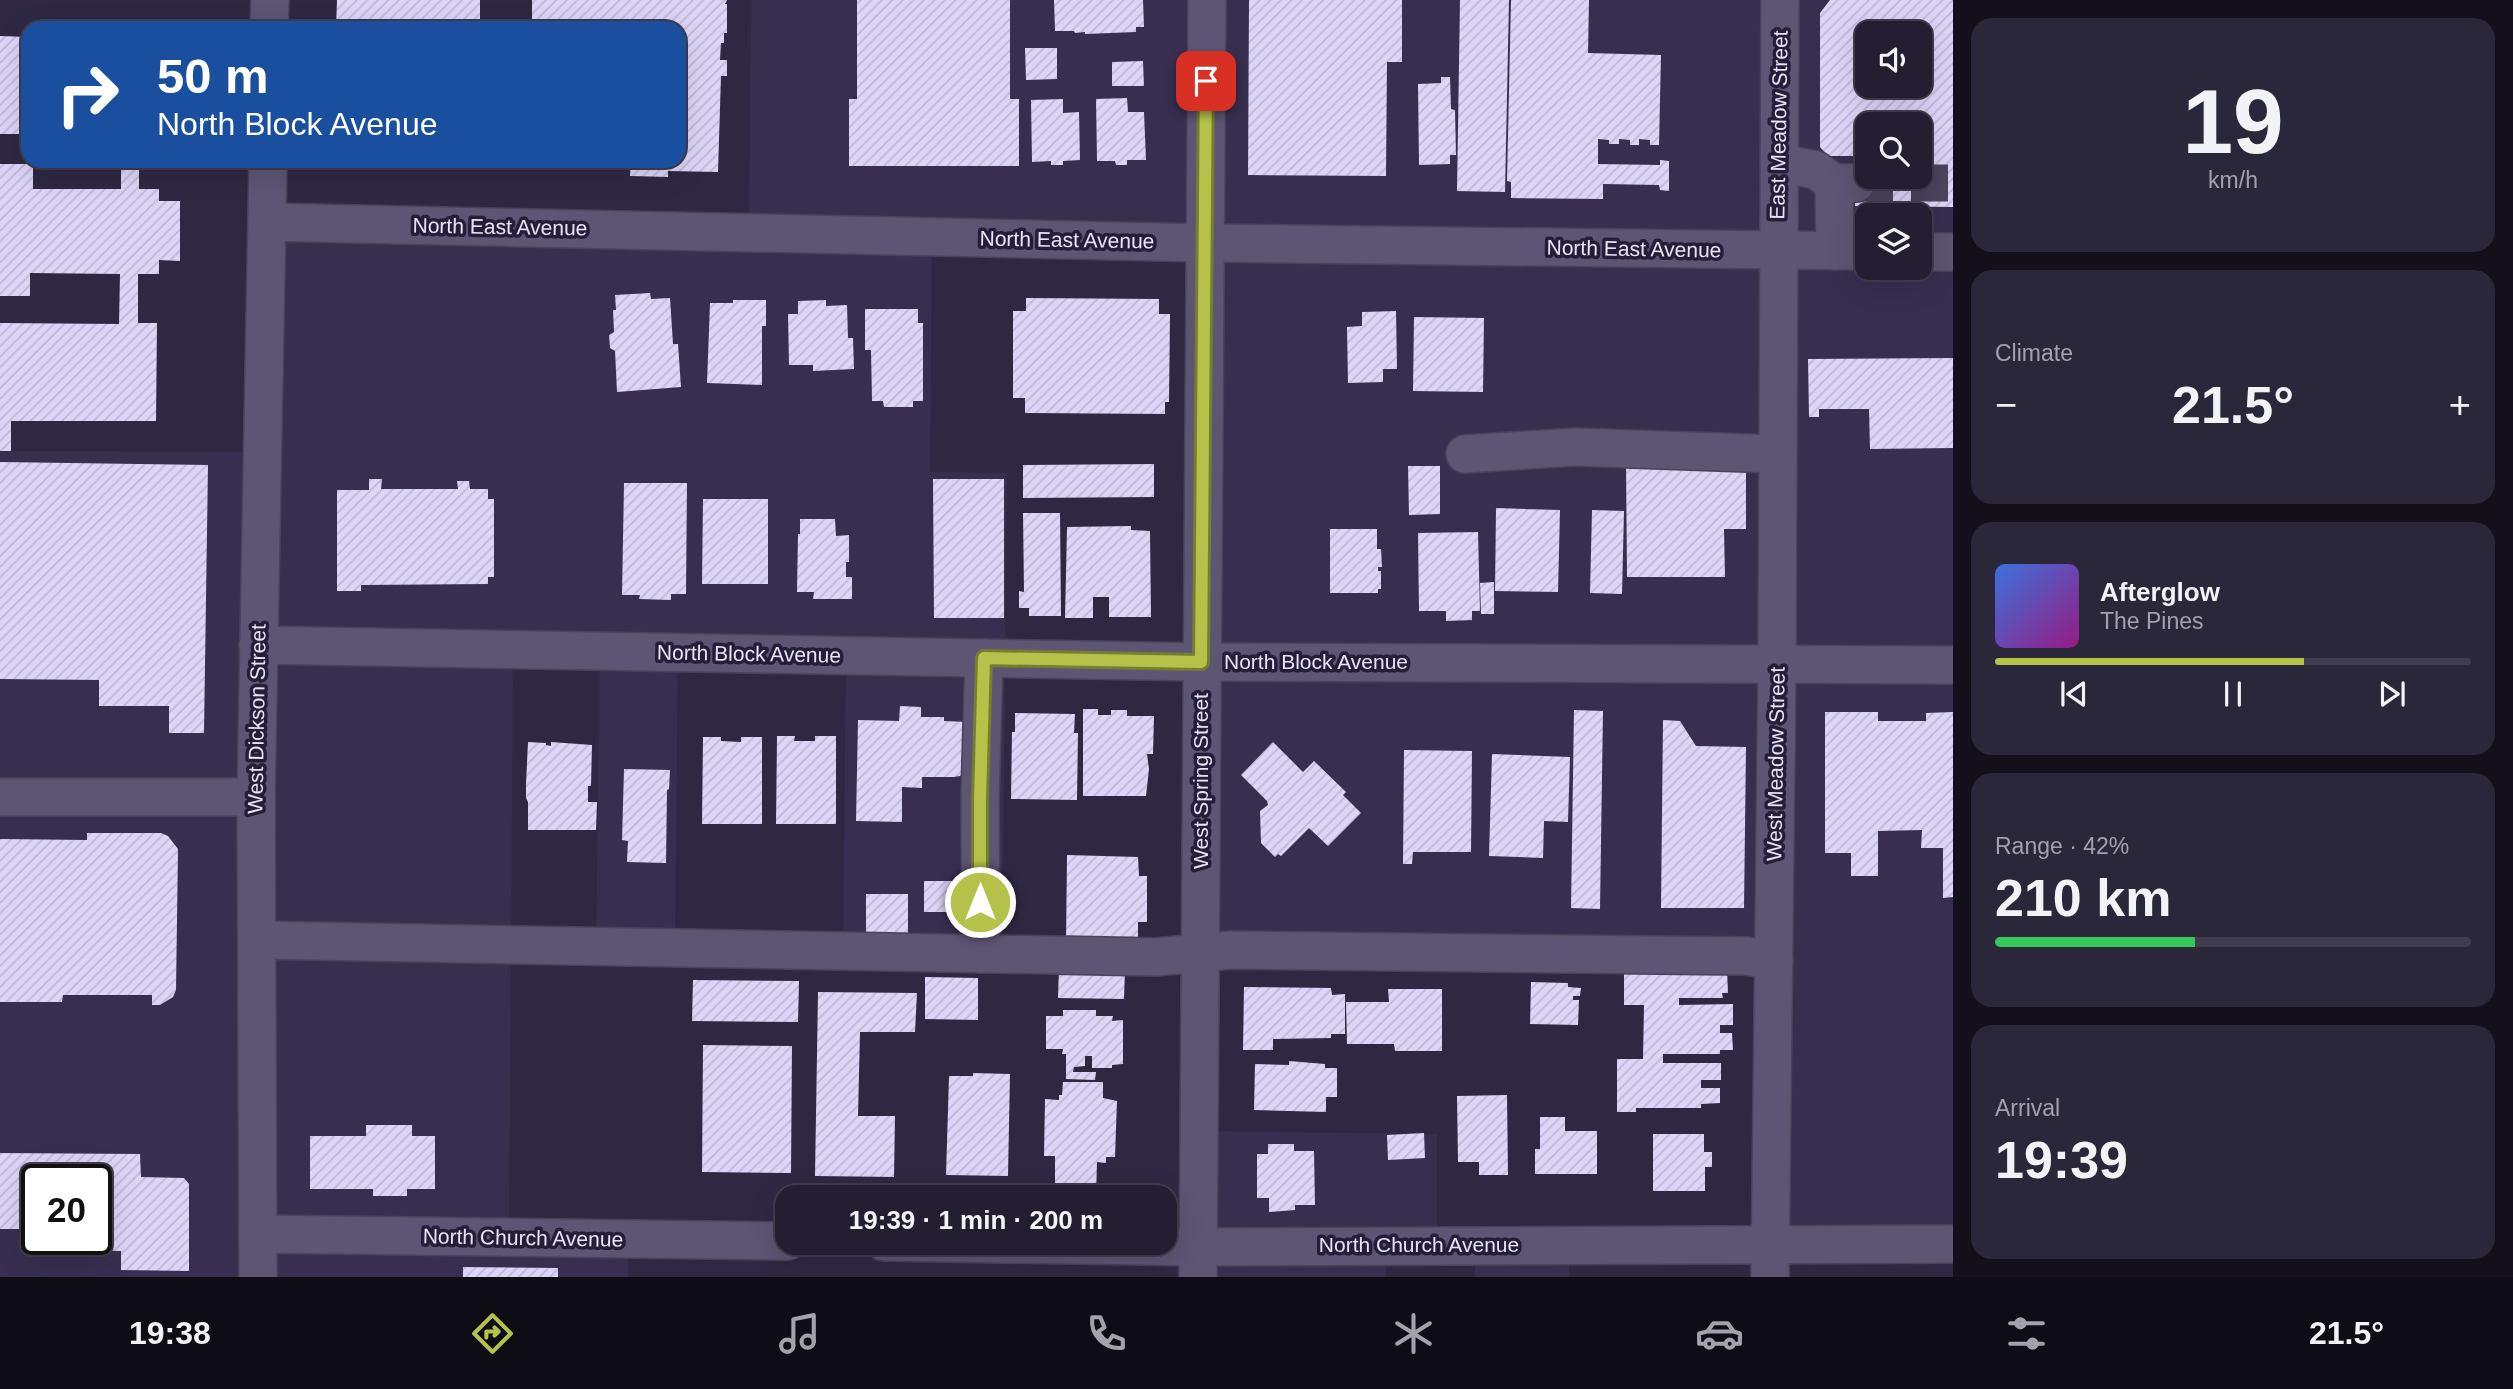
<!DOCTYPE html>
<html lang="en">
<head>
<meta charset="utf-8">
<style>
	body { margin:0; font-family:Helvetica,sans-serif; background:#2b273a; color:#f1f3f6; height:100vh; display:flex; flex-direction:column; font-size:26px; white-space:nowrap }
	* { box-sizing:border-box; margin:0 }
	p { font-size:23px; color:#a3a2ac }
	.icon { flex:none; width:38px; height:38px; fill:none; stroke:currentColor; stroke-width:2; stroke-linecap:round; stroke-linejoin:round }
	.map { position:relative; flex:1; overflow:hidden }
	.drawer { display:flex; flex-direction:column; gap:18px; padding:18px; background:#13101c; width:560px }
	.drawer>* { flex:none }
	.guide { position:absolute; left:21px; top:21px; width:665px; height:147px; border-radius:21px; box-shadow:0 7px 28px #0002,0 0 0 2px #403c4d; background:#1a4fa0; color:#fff; overflow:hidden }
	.buttons { position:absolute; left:1855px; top:21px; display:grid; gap:14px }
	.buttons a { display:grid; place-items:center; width:77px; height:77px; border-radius:14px; background:#231e32; box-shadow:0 7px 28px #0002,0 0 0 2px #403c4d; font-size:35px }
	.speed { position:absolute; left:21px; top:1164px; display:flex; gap:14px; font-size:35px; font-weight:700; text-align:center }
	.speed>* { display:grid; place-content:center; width:91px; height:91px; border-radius:50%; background:#231e32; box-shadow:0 7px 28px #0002,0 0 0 2px #403c4d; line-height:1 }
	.speed .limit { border:4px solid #111; border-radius:10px; background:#fff; color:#111 }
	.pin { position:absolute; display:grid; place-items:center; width:60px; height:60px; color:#fff; margin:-30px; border-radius:14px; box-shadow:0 4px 10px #0006 }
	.me { position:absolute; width:77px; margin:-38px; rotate:0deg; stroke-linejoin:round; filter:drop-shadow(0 0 5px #0008) }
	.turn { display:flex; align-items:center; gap:24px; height:147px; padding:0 21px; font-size:32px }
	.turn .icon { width:91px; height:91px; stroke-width:2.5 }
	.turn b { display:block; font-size:49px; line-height:60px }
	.big { font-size:52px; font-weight:800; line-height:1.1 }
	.drawer .card { flex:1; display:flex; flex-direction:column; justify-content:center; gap:10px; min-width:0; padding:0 24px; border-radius:21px; background:#2b273a }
	.drawer .dial { align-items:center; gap:0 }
	.dial b { font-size:91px; line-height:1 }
	.song { display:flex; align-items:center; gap:21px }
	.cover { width:84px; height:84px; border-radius:10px; background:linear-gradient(135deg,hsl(220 70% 55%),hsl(310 70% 35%)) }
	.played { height:7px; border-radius:4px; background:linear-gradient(90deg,#b5c249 65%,#403c4d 65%) }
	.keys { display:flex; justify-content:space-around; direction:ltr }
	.heat { display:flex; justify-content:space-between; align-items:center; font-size:38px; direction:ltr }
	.charge { height:10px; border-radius:5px; background:linear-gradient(90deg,#34c759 42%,#403c4d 0) }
	.trip { position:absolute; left:775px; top:1185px; width:402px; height:70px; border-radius:21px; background:#231e32; box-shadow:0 7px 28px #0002,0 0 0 2px #403c4d; font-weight:800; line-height:70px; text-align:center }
	.menu { display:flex; height:112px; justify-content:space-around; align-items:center; background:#0e0c14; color:#a3a2ac }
	.menu .icon { width:49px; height:49px }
	.menu .active { color:#b5c249 }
	.menu b { font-size:32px; color:#f1f3f6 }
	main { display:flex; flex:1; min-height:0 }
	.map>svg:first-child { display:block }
</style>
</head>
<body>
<main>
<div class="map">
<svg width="1953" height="1277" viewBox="0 0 1953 1277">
	<defs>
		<pattern id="building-hatch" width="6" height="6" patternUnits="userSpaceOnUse" patternTransform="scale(1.75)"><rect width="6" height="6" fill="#dcd5f8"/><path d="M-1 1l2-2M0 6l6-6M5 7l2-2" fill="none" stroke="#beb8d5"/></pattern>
	</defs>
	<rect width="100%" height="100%" fill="#2f2842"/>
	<g fill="#382f50" fill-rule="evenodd">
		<path d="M751,0H1953V1244L1770,1243L1773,961L1200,953L1205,243L932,238L930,472L1007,473L1002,954L843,951L846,656L678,653L675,948L596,946L600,651L513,650L509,1237L628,1239V1277H0V451L262,452L267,222L749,233ZM1867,33H1920V86H1867ZM1867,124H1920V177H1867ZM1867,215H1920V268H1867ZM37,1180H96V1239H37Z"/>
		<path d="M1198,1131L1437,1134V1245L1386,1246V1277H1198Z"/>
		<rect x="1475" y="1245" width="94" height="32"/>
	</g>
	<g fill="url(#building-hatch)" fill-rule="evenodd">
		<path d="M337,0H480V28H336Z"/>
		<path d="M532,0H727L725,4H727V33H724V43H721L720,60H727V76H721L718,172L668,171V177L630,176L631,161H679V28H532Z"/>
		<path d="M857,0H1010V99H1019V166H849V99H857Z"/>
		<path d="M1054,0H1143L1144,27H1136V32L1085,34V32L1075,33L1074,31H1055Z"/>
		<path d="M1249,0H1402V62H1387L1386,176L1248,175Z"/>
		<path d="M1460,0H1509L1505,192L1457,191Z"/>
		<path d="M1511,0H1589L1588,53L1661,55L1659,145H1650V140L1639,139V145H1630V140L1619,139V144H1609V140L1598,139V164L1660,165V160L1669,161V191L1660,190L1659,185L1603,184V199L1511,198V182L1507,181Z"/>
		<path d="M1830,0H1953V207L1855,206L1856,156H1828L1820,147V13ZM1867,33H1920V86H1867ZM1867,124H1920V177H1867Z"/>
		<path d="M0,36L28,37V134H0Z"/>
		<path d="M1025,48H1057V79L1026,80Z"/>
		<path d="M1143,61L1144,86H1112V62Z"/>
		<path d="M1441,77H1450L1451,109L1455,110L1456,155H1450V164L1419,165L1418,84L1441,83Z"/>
		<path d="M1127,98L1128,112H1144L1146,160H1127V165H1116L1115,161H1097L1096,99Z"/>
		<path d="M1063,99V113L1079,112L1080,160L1063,161V165H1051V161L1032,162L1031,100Z"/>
		<path d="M121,161H139V189H159V201H180V261L159,260V274H138V323H157L156,421H11V451H0V323L119,324L120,274L30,273V296H0V164H33V189H121Z"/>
		<path d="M527,161H556L555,164L527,163Z"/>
		<path d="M650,293L651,299L670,298L673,344H678L681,387L617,392L615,351L610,348L609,335L614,332L613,310H616L615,295Z"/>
		<path d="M1026,298L1159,299V314H1170L1169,402H1165V414L1025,413V398H1013V311H1026Z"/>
		<path d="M733,300H766V326H762V385L707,383L710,303H733Z"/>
		<path d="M826,300V306L847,305L848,338H853L854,369L813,371V365H789L788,314H798V301Z"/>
		<path d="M865,309H918V323H923V401H913V407H884L883,401H872L871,350H865Z"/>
		<path d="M1396,311L1397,369H1383V382L1348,383L1347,327L1362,326V312Z"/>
		<path d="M1414,317L1484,318L1483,392L1413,391Z"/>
		<path d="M1953,358V448L1870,449L1869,409H1819V417H1809L1808,359Z"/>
		<path d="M0,462L208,465L204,733H169V706H99V680L0,679Z"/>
		<path d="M1746,463V529H1724L1725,577H1627L1626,464Z"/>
		<path d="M1154,464V497L1023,498V465Z"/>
		<path d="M1408,466H1440V514L1409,515Z"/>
		<path d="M369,479H382L381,489H458L457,481H469L470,489H488V499H494V577H488V584L361,585V591H337V490H369Z"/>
		<path d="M933,479H1004V618H934Z"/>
		<path d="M624,483H687L686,594H671V600L639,599L640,595H622Z"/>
		<path d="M703,499H768V584H702Z"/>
		<path d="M1496,508L1560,510L1558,592L1495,591Z"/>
		<path d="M1592,510L1624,511L1622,594L1590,593Z"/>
		<path d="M1023,513H1060L1061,616H1029V608H1019V591L1024,592Z"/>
		<path d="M800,519H835L836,536L849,535V562H846V577H852V599H813L814,592H797L798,534H800Z"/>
		<path d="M1131,526V530L1150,531L1151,617H1109V597H1093V618H1065L1067,527Z"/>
		<path d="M1330,529H1377V549H1381L1382,567H1378V571H1381V589H1378V593H1330Z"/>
		<path d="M1478,532L1480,611H1472V620L1446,621V611H1419L1418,533Z"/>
		<path d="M1494,582V614H1481L1480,583Z"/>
		<path d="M900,706L921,707V717H944V721L968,722L966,771L960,776L954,777H922V788L902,787V822L856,821L858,720L899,721Z"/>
		<path d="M1083,709H1098V715H1111V710H1127V716H1154L1153,754H1147L1149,769L1146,796H1083Z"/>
		<path d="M1574,710L1603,711L1600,909L1571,908Z"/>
		<path d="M1825,712H1878V721H1926V713L1953,712V897L1943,898V848H1921L1922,830L1878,831V876H1851V853H1825Z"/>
		<path d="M1015,713L1075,714L1074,733H1078L1077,800L1011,799L1012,732H1015Z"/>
		<path d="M1663,720L1680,721L1696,746L1746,747L1744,908H1661Z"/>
		<path d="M777,736H795L794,741H815V736H836V824H776Z"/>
		<path d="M703,737H721V741L741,742V737H762V824H702Z"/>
		<path d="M528,742L546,743V745L551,746V742L592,745L591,786H588V802H597L596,830H528V802L526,798V784Z"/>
		<path d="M1273,742L1303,772L1314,761L1346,792L1343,795L1361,813L1328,846L1309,828L1281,856L1278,854L1275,857L1261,843L1260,811L1268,805L1267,801L1241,775Z"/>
		<path d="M1404,750L1472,751L1471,852H1413L1412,864H1403Z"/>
		<path d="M1492,754L1570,757L1568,822L1544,821L1543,858L1489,856Z"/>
		<path d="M624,769L670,770L669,789L667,790L666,863L627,862L628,841L622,840Z"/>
		<path d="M87,833H161L168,836L178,849L176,990L173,997L160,1005H152V995H63L62,1002H0V839L87,840Z"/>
		<path d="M1067,855L1138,857L1139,876H1147V922H1138V938L1066,941Z"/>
		<rect x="924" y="881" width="36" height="31"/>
		<rect x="866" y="894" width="42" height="41"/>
		<path d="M1624,964L1727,969L1728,993H1722L1723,998H1679V1005L1733,1004V1025H1720V1033H1732L1733,1050H1720V1054H1663V1063H1721V1080H1701V1088H1720V1103L1701,1104V1108H1636V1112H1617V1059H1643L1644,1005H1624Z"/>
		<path d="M1059,968L1125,969L1124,999L1058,998Z"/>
		<path d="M925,977L978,978V1020L925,1019Z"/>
		<path d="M693,980L799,981L798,1022L692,1021Z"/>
		<path d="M1531,982L1568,983V987L1581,988L1580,996H1573V1000H1579L1578,1025L1530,1024Z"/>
		<path d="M1244,987L1331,988L1332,995L1345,994V1034H1331V1038L1273,1039V1050H1243Z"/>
		<path d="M1388,989H1442V1051H1395L1394,1044H1347L1346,1002H1389Z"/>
		<path d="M818,992L917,993L915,1032H860L858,1116H895L894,1177L815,1176Z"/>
		<path d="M1063,1010H1096V1016H1113L1112,1021L1123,1020V1064L1112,1065V1068H1092V1056H1085V1066L1074,1067L1073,1072H1096L1095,1080L1066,1079V1054H1062L1063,1049H1046V1016H1063Z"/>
		<path d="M703,1045L792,1046L791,1173L702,1172Z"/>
		<path d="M1289,1061L1325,1064V1068H1337V1097H1326V1112L1254,1110L1255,1064L1289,1065Z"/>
		<path d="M973,1073L1010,1074L1008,1176L946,1175L949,1076H973Z"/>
		<path d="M1063,1082H1103V1098L1117,1101L1115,1157H1106V1163L1097,1162L1096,1197H1055V1156H1044L1045,1099L1059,1100V1095H1062Z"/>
		<path d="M1507,1095L1508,1175H1479V1162H1458L1457,1096Z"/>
		<path d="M1540,1117H1565V1131H1597V1174H1535V1149H1540Z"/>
		<path d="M366,1125H412V1136H435V1189H407V1196H373V1189H310V1136H366Z"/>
		<path d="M1424,1133L1425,1158L1388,1160L1387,1135Z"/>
		<path d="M1653,1134H1704V1152H1712V1167H1705V1191H1653Z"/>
		<path d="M1268,1144H1294V1151H1314L1315,1205H1295V1210L1269,1212V1198H1257V1154H1268Z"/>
		<path d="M0,1153L140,1154L141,1177L184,1178L189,1184V1271L121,1270V1251L24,1250V1229H0ZM37,1180H96V1239H37Z"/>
		<path d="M463,1267L558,1268V1277H463Z"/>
	</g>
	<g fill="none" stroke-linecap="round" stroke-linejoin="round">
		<path stroke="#4a445d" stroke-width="37" stroke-dasharray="37 18" stroke-linecap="butt" d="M1856,183H1953"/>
		<g stroke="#494359" stroke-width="40">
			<g id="minor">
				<path d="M269,28L270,0"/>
				<path d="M1779,163L1816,170L1834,183H1856"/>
				<path d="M1834,183L1835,251"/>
				<path d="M267,222L1205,243L1867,251"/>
				<path d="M1920,252H1953"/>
				<path d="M1465,454L1575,447L1777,454"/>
				<path d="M258,645L1201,662L1953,665"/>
				<path d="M0,797H256"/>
				<path d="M257,940L1155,957L1231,950L1747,956L1774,961"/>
				<path d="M981,954L980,799L984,658"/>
				<path d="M258,1234L788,1241"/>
				<path d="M884,1242L1198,1247L1953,1244"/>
				<path d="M258,1277L256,797L268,161"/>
				<path d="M1198,1277L1207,0"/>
				<path d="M1770,1277L1777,663L1780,0"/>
			</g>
		</g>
		<use href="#minor" stroke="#5c5573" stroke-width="37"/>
	</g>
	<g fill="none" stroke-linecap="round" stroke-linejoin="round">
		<g stroke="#767e2f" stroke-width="18">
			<path id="route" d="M980,902V799L984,658L1201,662L1206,81"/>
		</g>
		<use href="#route" stroke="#b5c249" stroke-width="12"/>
	</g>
	<g text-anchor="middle" stroke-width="7" stroke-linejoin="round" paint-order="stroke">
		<g font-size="21" fill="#e6e3f4" stroke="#251e38">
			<text transform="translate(1779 125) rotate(-89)" y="7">East Meadow Street</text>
			<text transform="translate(500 227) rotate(1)" y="7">North East Avenue</text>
			<text transform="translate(1067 240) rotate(1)" y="7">North East Avenue</text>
			<text transform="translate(1634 249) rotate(1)" y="7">North East Avenue</text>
			<text transform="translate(749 654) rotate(1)" y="7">North Block Avenue</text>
			<text x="1316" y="669">North Block Avenue</text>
			<text transform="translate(257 719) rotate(-89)" y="7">West Dickson Street</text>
			<text transform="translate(1776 764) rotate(-89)" y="7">West Meadow Street</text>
			<text transform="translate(1201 781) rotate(-90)" y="7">West Spring Street</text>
			<text transform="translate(523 1238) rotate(1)" y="7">North Church Avenue</text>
			<text x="1419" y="1252">North Church Avenue</text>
		</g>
	</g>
</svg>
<div class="buttons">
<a><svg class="icon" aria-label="sound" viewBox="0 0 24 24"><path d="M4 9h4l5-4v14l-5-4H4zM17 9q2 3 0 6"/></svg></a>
<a><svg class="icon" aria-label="search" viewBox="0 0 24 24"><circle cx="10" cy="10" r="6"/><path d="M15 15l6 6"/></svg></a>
<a><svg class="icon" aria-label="layers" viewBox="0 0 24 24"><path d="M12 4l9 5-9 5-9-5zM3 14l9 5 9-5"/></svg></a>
</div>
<div class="speed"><div class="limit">20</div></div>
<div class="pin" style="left:1206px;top:81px;background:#d93025"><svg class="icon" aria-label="arrive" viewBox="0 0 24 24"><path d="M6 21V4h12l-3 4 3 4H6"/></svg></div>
<svg class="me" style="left:980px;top:902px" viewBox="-20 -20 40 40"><circle r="17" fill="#b5c249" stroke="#fff" stroke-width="3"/><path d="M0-11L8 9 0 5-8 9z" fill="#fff"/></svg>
<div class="trip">19:39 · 1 min · 200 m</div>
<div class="guide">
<div class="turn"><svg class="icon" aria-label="right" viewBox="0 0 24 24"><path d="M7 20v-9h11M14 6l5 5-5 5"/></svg><div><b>50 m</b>North Block Avenue</div></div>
</div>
</div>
<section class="drawer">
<div class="card dial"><b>19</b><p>km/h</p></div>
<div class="card"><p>Climate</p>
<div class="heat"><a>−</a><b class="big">21.5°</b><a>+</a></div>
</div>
<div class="card">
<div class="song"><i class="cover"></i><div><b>Afterglow</b><p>The Pines</p></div></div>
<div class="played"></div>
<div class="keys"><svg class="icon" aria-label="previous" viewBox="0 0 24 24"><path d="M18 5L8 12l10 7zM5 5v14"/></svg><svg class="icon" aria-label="pause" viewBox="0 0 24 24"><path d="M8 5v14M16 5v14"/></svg><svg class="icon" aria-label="next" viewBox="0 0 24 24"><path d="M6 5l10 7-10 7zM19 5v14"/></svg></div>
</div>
<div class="card"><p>Range · 42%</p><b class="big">210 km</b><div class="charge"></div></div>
<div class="card"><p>Arrival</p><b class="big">19:39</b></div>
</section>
</main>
<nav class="menu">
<b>19:38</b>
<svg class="icon active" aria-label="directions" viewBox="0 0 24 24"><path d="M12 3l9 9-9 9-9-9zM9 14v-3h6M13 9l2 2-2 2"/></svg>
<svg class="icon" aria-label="music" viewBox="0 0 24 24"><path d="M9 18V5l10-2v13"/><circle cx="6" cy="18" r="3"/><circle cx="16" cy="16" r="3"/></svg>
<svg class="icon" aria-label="phone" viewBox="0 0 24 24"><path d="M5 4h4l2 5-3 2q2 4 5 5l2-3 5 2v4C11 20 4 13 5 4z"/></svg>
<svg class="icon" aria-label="climate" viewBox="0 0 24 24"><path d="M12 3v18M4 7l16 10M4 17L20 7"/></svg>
<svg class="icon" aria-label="car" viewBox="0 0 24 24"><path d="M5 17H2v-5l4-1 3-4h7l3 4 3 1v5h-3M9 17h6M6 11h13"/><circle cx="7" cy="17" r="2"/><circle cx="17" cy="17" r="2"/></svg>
<svg class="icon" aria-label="filters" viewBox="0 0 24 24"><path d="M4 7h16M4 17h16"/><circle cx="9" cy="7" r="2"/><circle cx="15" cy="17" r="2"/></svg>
<b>21.5°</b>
</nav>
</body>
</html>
